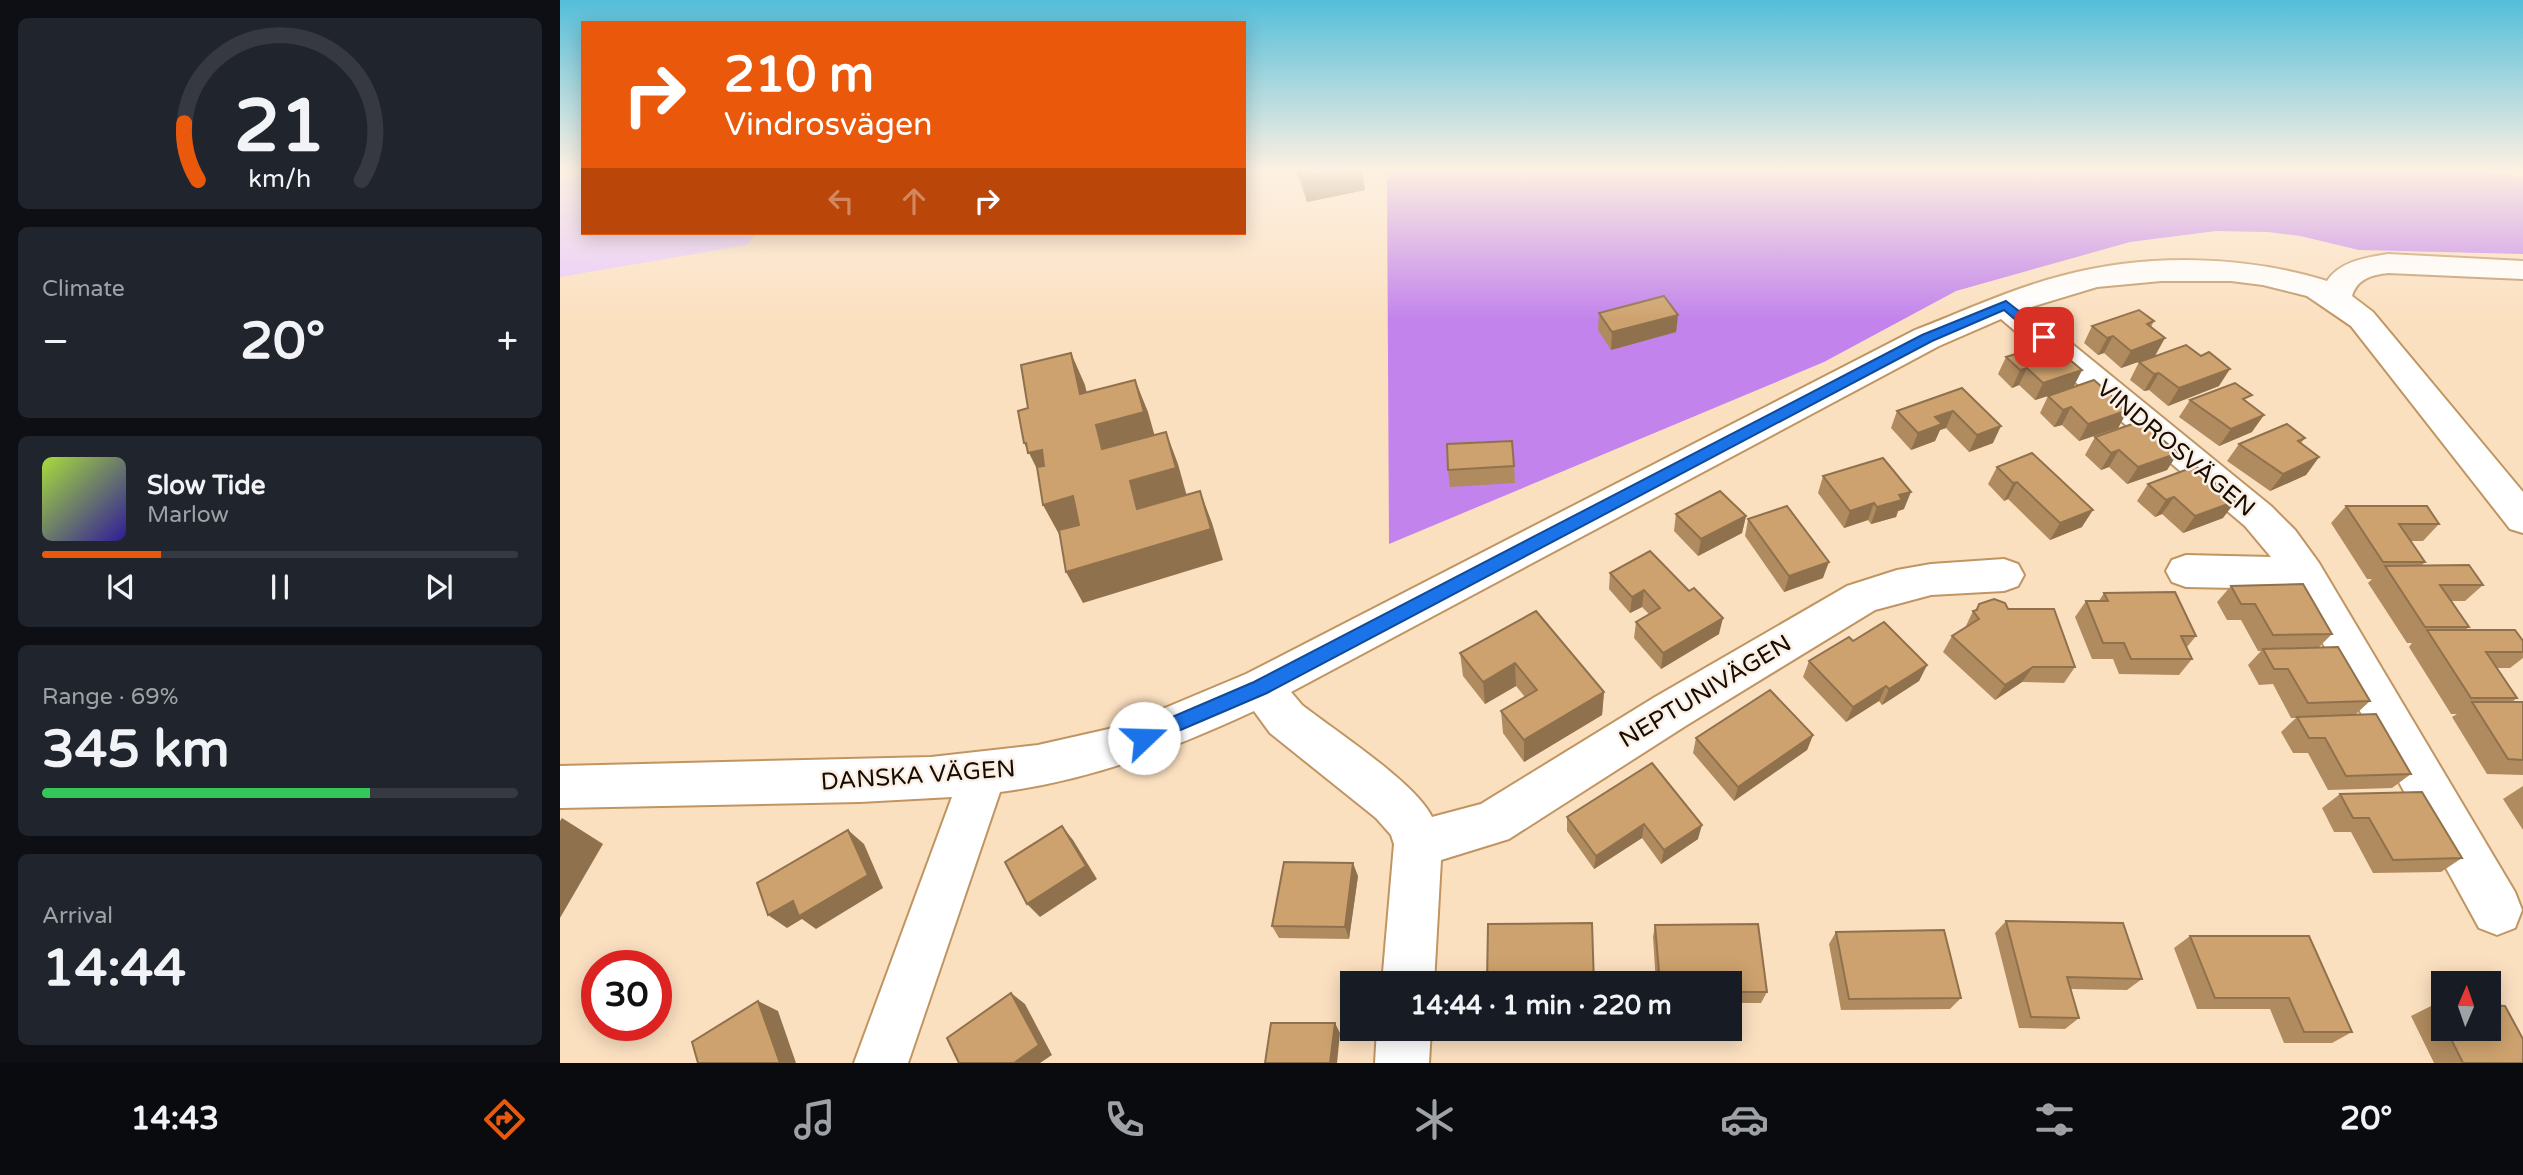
<!DOCTYPE html>
<html lang="en">
<head>
<meta charset="utf-8">
<style>
	body { margin:0; font-family:"Varela Round",sans-serif; background:#20242c; color:#f1f3f6; height:100vh; display:flex; flex-direction:column; font-size:26px; white-space:nowrap }
	* { box-sizing:border-box; margin:0 }
	p { font-size:23px; color:#9ea1a6 }
	.icon { flex:none; width:38px; height:38px; fill:none; stroke:currentColor; stroke-width:2; stroke-linecap:round; stroke-linejoin:round }
	.map { position:relative; flex:1; overflow:hidden }
	.side { display:flex; flex-direction:column; gap:18px; padding:18px; background:#0d0f14; width:560px }
	.side>* { flex:none }
	.hud { position:absolute; left:21px; top:21px; width:665px; height:214px; border-radius:0px; box-shadow:0 4px 18px #0003; background:#ea580c; color:#fff; overflow:hidden }
	.needle { width:46px; rotate:2deg }
	.controls { position:absolute; left:1871px; top:971px; display:grid; gap:14px }
	.controls a { display:grid; place-items:center; width:70px; height:70px; border-radius:0px; background:#171b24; box-shadow:0 4px 18px #0003; font-size:35px }
	.speed { position:absolute; left:21px; top:950px; display:flex; gap:14px; font-size:35px; font-weight:700; text-align:center }
	.speed>* { display:grid; place-content:center; width:91px; height:91px; border-radius:50%; background:#171b24; box-shadow:0 4px 18px #0003; line-height:1 }
	.speed .limit { border:10px solid #d22; background:#fff; color:#111 }
	.pin { position:absolute; display:grid; place-items:center; width:60px; height:60px; color:#fff; margin:-30px; border-radius:14px; box-shadow:0 4px 10px #0006 }
	.me { position:absolute; width:77px; margin:-38px; rotate:69deg; stroke-linejoin:round; filter:drop-shadow(0 0 5px #0008) }
	.turn { display:flex; align-items:center; gap:24px; height:147px; padding:0 28px; font-size:32px }
	.turn .icon { width:91px; height:91px; stroke-width:2.5 }
	.turn b { display:block; font-size:49px; line-height:60px }
	.lanes { display:flex; align-items:center; height:66px; padding:0 28px; background:#0003; justify-content:center; gap:35px; direction:ltr }
	.lanes .off { opacity:.35 }
	.big { font-size:52px; font-weight:800; line-height:1.1 }
	.side .widget { flex:1; display:flex; flex-direction:column; justify-content:center; gap:10px; min-width:0; padding:0 24px; border-radius:10px; background:#20242c }
	.side .dial { align-items:center; gap:0 }
	.dial svg { height:182px; overflow:visible; fill:none; stroke:#363941; stroke-width:7; stroke-linecap:round; text-anchor:middle }
	.dial text { fill:#f1f3f6; stroke:none }
	.song { display:flex; align-items:center; gap:21px }
	.cover { width:84px; height:84px; border-radius:10px; background:linear-gradient(135deg,hsl(80 70% 55%),hsl(250 70% 35%)) }
	.played { height:7px; border-radius:4px; background:linear-gradient(90deg,#ea580c 25%,#363941 25%) }
	.keys { display:flex; justify-content:space-around; direction:ltr }
	.heat { display:flex; justify-content:space-between; align-items:center; font-size:38px; direction:ltr }
	.charge { height:10px; border-radius:5px; background:linear-gradient(90deg,#34c759 69%,#363941 0) }
	.trip { position:absolute; left:780px; top:971px; width:402px; height:70px; border-radius:0px; background:#171b24; box-shadow:0 4px 18px #0003; font-weight:800; line-height:70px; text-align:center }
	.dock { display:flex; height:112px; justify-content:space-around; align-items:center; background:#090b0e; color:#9ea1a6 }
	.dock .icon { width:49px; height:49px }
	.dock .on { color:#ea580c }
	.dock b { font-size:32px; color:#f1f3f6 }
	main { display:flex; flex:1; min-height:0 }
	.map>svg:first-child { display:block }
</style>
</head>
<body>
<main>
<section class="side">
<div class="widget dial"><svg viewBox="0 0 100 80">
<path d="M14 69A42 42 0 1 1 86 69"/>
<path d="M14 69A42 42 0 0 1 8 44" stroke="#ea580c"/>
<text x="50" y="56" font-size="32" font-weight="700">21</text>
<text x="50" y="72" font-size="11">km/h</text>
</svg></div>
<div class="widget"><p>Climate</p>
<div class="heat"><a>−</a><b class="big">20°</b><a>+</a></div>
</div>
<div class="widget">
<div class="song"><i class="cover"></i><div><b>Slow Tide</b><p>Marlow</p></div></div>
<div class="played"></div>
<div class="keys"><svg class="icon" aria-label="previous" viewBox="0 0 24 24"><path d="M18 5L8 12l10 7zM5 5v14"/></svg><svg class="icon" aria-label="pause" viewBox="0 0 24 24"><path d="M8 5v14M16 5v14"/></svg><svg class="icon" aria-label="next" viewBox="0 0 24 24"><path d="M6 5l10 7-10 7zM19 5v14"/></svg></div>
</div>
<div class="widget"><p>Range · 69%</p><b class="big">345 km</b><div class="charge"></div></div>
<div class="widget"><p>Arrival</p><b class="big">14:44</b></div>
</section>
<div class="map">
<svg width="1963" height="1063" viewBox="0 0 1963 1063">
	<rect width="100%" height="100%" fill="#fbe0c0"/>
	<path fill="#e7c8fd" d="M23,173V233L195,234L187,245L0,277V177Z"/>
	<path fill="#c283ec" d="M832,171H1923L1963,177V254L1799,250L1740,236L1708,232L1656,231L1570,242L1396,291L1264,362L829,544L827,180Z"/>
	<g fill="none" stroke-linecap="round" stroke-linejoin="round">
		<g stroke="#c09562" stroke-width="4">
			<g id="minor">
				<path d="M1828,254L1963,261V279L1828,273C1811,275 1797,279 1792,296L1813,312L1963,492V533L1950,529L1791,326L1747,296L1703,285L1671,281H1601L1537,287L1468,308L1711,506L1735,530L1759,563L1955,892L1962,910L1955,928L1937,935L1919,928L1733,589L1626,587L1612,582L1606,571L1612,560L1626,555L1711,557L1685,526L1441,319L1379,346L731,692L742,705C774,730 856,783 872,817L921,804L1095,697L1287,586L1337,570L1371,564L1444,559L1458,564L1464,575L1458,586L1444,591L1371,595L1315,610L1127,725L949,839L881,860L874,984H822L834,844L831,835L816,818L710,733L694,711C612,749 531,780 440,792L348,1063H294L392,797L300,802L0,808V766L371,757L478,745L562,726L686,674L1355,330C1404,311 1451,289 1501,276C1586,253 1683,255 1767,281C1780,261 1805,258 1828,254Z"/>
				<path d="M817,1029H871L869,1063H815Z"/>
			</g>
		</g>
		<use href="#minor" fill="#fff" fill-rule="evenodd"/>
	</g>
	<g fill="#b08b5f">
		<path d="M736,171H802L805,190L747,202Z"/>
		<path d="M1039,313L1118,315L1116,332L1051,350L1038,330Z"/>
		<path d="M1594,321L1591,327L1595,356L1561,368L1544,353L1538,355L1524,343L1532,326Z"/>
		<path d="M1446,357L1522,370L1513,387L1568,410L1558,428L1519,441L1502,425L1494,427L1480,413L1488,396L1475,400L1459,385L1452,388L1438,374Z"/>
		<path d="M1579,362L1659,386L1608,406L1589,390L1584,391L1570,380Z"/>
		<path d="M1402,388L1433,443L1409,452L1386,428L1380,430L1375,441L1351,450L1331,428L1337,411Z"/>
		<path d="M1630,400L1687,402L1692,432L1659,446L1619,417Z"/>
		<path d="M1535,437L1618,453L1607,470L1567,484L1549,467L1541,470L1525,455Z"/>
		<path d="M1745,438L1741,443L1759,457L1746,475L1710,491L1667,461L1679,444Z"/>
		<path d="M954,466L955,483L890,487L888,470Z"/>
		<path d="M1437,467L1522,527L1490,540L1448,499L1444,501L1428,484Z"/>
		<path d="M1263,476L1344,509L1338,511L1336,517L1311,524L1308,520L1284,528L1258,493Z"/>
		<path d="M1588,484L1663,518L1623,533L1602,514L1595,517L1577,501Z"/>
		<path d="M1786,506L1879,524L1863,541H1850L1865,562L1861,566L1923,585L1905,601H1892L1909,627L1905,630L1963,641V658L1950,668H1937L1957,698L1952,702H1963V775L1927,774L1892,717L1897,714H1891L1849,647L1852,643H1847L1808,583L1812,579H1807L1771,523Z"/>
		<path d="M1116,514L1186,516L1182,533L1138,556L1114,531Z"/>
		<path d="M1188,519L1263,578L1224,592L1185,536Z"/>
		<path d="M1090,551L1159,634L1101,669L1074,638L1076,622L1089,614L1082,607L1070,613L1049,589L1050,573Z"/>
		<path d="M1671,586L1772,634L1758,648L1810,701L1795,715L1851,774L1832,788L1768,790L1748,753H1733L1721,732L1736,718H1731L1713,684L1699,685L1688,665L1701,651H1698L1681,620H1667L1657,602Z"/>
		<path d="M1544,593L1636,636L1627,647L1632,659L1619,675L1559,674L1553,659H1532L1515,617L1526,601H1539Z"/>
		<path d="M1419,604L1448,609L1515,667L1504,683L1462,682L1435,700L1383,652L1392,636L1405,628L1413,611L1415,610Z"/>
		<path d="M976,611L1044,692L1042,715L964,762L943,733L941,711L965,697L956,686L925,704L903,676L900,653Z"/>
		<path d="M1293,641L1367,665L1359,681L1322,705L1319,701L1286,722L1243,677L1249,661Z"/>
		<path d="M1253,735L1247,750L1174,801L1133,753L1136,738Z"/>
		<path d="M1092,763L1138,839L1101,864L1082,838L1034,869L1007,831V817Z"/>
		<path d="M1963,786V830L1943,799Z"/>
		<path d="M1780,794L1902,858L1881,872L1813,873L1791,832H1774L1762,808Z"/>
		<path d="M798,876L789,939L719,938L712,926Z"/>
		<path d="M1446,921L1582,979L1567,990L1510,989L1519,1018L1505,1029L1459,1028L1435,933Z"/>
		<path d="M1095,925L1207,992L1201,1003H1171V984H1096L1093,937Z"/>
		<path d="M1276,932L1401,998L1390,1009L1281,1010L1269,944Z"/>
		<path d="M1630,936L1792,1032L1772,1043H1724L1710,1009H1637L1614,948Z"/>
		<path d="M1873,1005H1883V1029H1928L1963,1063H1874L1851,1016Z"/>
	</g>
	<g fill="#90714d">
		<path d="M773,171H802L805,190L747,202L742,177Z"/>
		<path d="M1118,315L1116,332L1051,350L1052,332Z"/>
		<path d="M1553,336L1544,353L1538,355L1547,338Z"/>
		<path d="M1605,338L1595,356L1561,368L1571,351Z"/>
		<path d="M511,353L525,385L534,426L520,394Z"/>
		<path d="M1467,368L1459,385L1452,388L1460,370Z"/>
		<path d="M1670,369L1659,386L1608,406L1619,388Z"/>
		<path d="M1522,370L1513,388L1475,400L1483,383Z"/>
		<path d="M1599,373L1589,390L1584,391L1594,374Z"/>
		<path d="M575,380L588,412L597,444L542,449L536,425Z"/>
		<path d="M1511,407L1502,425L1494,427L1503,410Z"/>
		<path d="M1568,410L1558,428L1519,441L1528,424Z"/>
		<path d="M1393,411L1386,428L1380,430L1375,441L1351,450L1358,433L1375,417Z"/>
		<path d="M1704,415L1692,432L1659,446L1671,429Z"/>
		<path d="M1441,426L1433,443L1409,452L1417,435Z"/>
		<path d="M606,432L618,464L628,500L577,509L570,481Z"/>
		<path d="M464,443H466L482,450L498,482L485,485Z"/>
		<path d="M1559,450L1549,467L1541,470L1551,453Z"/>
		<path d="M1618,453L1607,470L1567,484L1578,467Z"/>
		<path d="M1759,457L1746,475L1710,491L1723,474Z"/>
		<path d="M1457,482L1448,499L1444,501L1453,483Z"/>
		<path d="M640,491L652,523L663,560L523,603L506,572Z"/>
		<path d="M1351,492L1344,509L1338,511L1336,517L1311,524L1317,507L1339,495Z"/>
		<path d="M513,496L529,528L500,536L483,505Z"/>
		<path d="M1614,497L1602,514L1595,517L1606,500Z"/>
		<path d="M1676,501L1663,518L1623,533L1635,516Z"/>
		<path d="M1314,503L1308,520L1284,528L1290,511Z"/>
		<path d="M1533,510L1522,527L1490,540L1500,523Z"/>
		<path d="M1186,516L1182,533L1138,556L1141,539Z"/>
		<path d="M1269,562L1263,578L1224,592L1229,576Z"/>
		<path d="M1084,590L1082,607L1070,613L1072,597Z"/>
		<path d="M1163,618L1159,634L1101,669L1103,653Z"/>
		<path d="M955,663L956,686L925,704L923,682Z"/>
		<path d="M1367,665L1359,681L1322,705L1329,689Z"/>
		<path d="M1473,667L1462,682L1435,700L1445,685Z"/>
		<path d="M1326,686L1319,701L1286,722L1293,707Z"/>
		<path d="M1044,692L1042,715L964,762V740Z"/>
		<path d="M1253,735L1247,750L1174,801L1178,787Z"/>
		<path d="M2,818L43,844L0,918V821Z"/>
		<path d="M1084,824L1082,838L1034,869L1036,856Z"/>
		<path d="M1142,825L1138,839L1101,864L1104,850Z"/>
		<path d="M502,826L513,840L537,879L480,917L467,904Z"/>
		<path d="M288,830L304,844L323,888L256,929L242,919L227,928L208,915Z"/>
		<path d="M793,863L798,876L789,939L785,927Z"/>
		<path d="M451,993L465,1004L492,1055L480,1063H454Z"/>
		<path d="M198,1001L218,1011L236,1063H220Z"/>
		<path d="M775,1023L780,1033L777,1063H770Z"/>
	</g>
	<g fill="#cda26e" stroke="#90714d" stroke-width="2">
		<path d="M740,171H773L742,177Z"/>
		<path d="M1104,296L1118,315L1052,332L1039,313Z"/>
		<path d="M1579,310L1594,321L1587,324L1605,338L1571,351L1553,336L1547,338L1532,326Z"/>
		<path d="M1490,343L1522,370L1483,383L1467,368L1460,370L1446,357Z"/>
		<path d="M1626,345L1641,356L1649,352L1670,369L1619,388L1599,373L1594,374L1579,362Z"/>
		<path d="M511,353L520,394L575,380L584,412L536,425L542,449L606,432L616,468L570,481L577,509L640,491L651,529L506,572L499,530L519,525L513,496L483,505L477,467L484,466L482,450L468,453L466,443H464L458,411L468,408L461,365Z"/>
		<path d="M1534,380L1568,410L1528,424L1511,407L1503,410L1488,396Z"/>
		<path d="M1675,383L1692,395L1683,399L1704,415L1671,429L1630,400Z"/>
		<path d="M1402,388L1441,426L1417,435L1393,411L1375,417L1382,424L1358,433L1337,411Z"/>
		<path d="M1581,421L1618,453L1578,467L1559,450L1551,453L1535,437Z"/>
		<path d="M1727,424L1745,438L1738,441L1759,457L1723,474L1679,444Z"/>
		<path d="M952,441L954,466L888,470L887,444Z"/>
		<path d="M1472,453L1533,510L1500,523L1457,482L1453,483L1437,467Z"/>
		<path d="M1323,458L1351,492L1339,495L1342,500L1317,507L1314,503L1290,511L1263,476Z"/>
		<path d="M1636,466L1676,501L1635,516L1614,497L1606,500L1588,484Z"/>
		<path d="M1160,491L1186,516L1141,539L1116,514Z"/>
		<path d="M1227,506L1269,562L1229,576L1188,519Z"/>
		<path d="M1786,506H1867L1879,524H1839L1865,562H1823Z"/>
		<path d="M1090,551L1129,591L1134,588L1163,618L1103,653L1076,622L1100,608L1084,590L1072,597L1050,573Z"/>
		<path d="M1909,565L1923,585H1880L1909,627H1865L1825,566Z"/>
		<path d="M1743,584L1772,634L1713,635L1695,604H1681L1671,586Z"/>
		<path d="M1615,592L1636,636H1621L1632,659H1571L1564,643H1543L1526,601H1548L1544,593Z"/>
		<path d="M1434,599L1445,603L1448,609H1494L1515,667H1473L1445,685L1392,636L1419,619L1413,611L1417,610L1419,604Z"/>
		<path d="M976,611L1044,692L964,740L941,711L977,690L955,663L923,682L900,653Z"/>
		<path d="M1324,622L1367,665L1329,689L1326,686L1293,707L1249,661L1289,637L1293,641Z"/>
		<path d="M1867,630H1955L1963,641V652H1926L1957,698H1911Z"/>
		<path d="M1778,647L1810,701L1748,703L1728,669H1714L1703,649Z"/>
		<path d="M1210,690L1253,735L1178,787L1136,738Z"/>
		<path d="M1912,702H1963V760L1948,759Z"/>
		<path d="M1816,714L1851,774L1786,776L1765,738H1749L1737,717Z"/>
		<path d="M1092,763L1142,825L1104,850L1084,824L1036,856L1007,817Z"/>
		<path d="M1862,792L1902,858L1833,860L1809,818H1793L1780,794Z"/>
		<path d="M502,826L526,866L467,904L445,862Z"/>
		<path d="M288,830L308,875L239,916L233,901L208,915L197,883Z"/>
		<path d="M724,862L793,863L785,927L712,926Z"/>
		<path d="M1446,921L1563,923L1582,979L1507,977L1519,1018L1471,1017Z"/>
		<path d="M1032,923L1034,984H927L928,924Z"/>
		<path d="M1198,924L1207,992H1171V984H1100L1095,925Z"/>
		<path d="M1384,930L1401,998L1289,999L1276,932Z"/>
		<path d="M1630,936H1749L1792,1032H1744L1729,998H1655Z"/>
		<path d="M451,993L479,1045L454,1063H399L387,1038Z"/>
		<path d="M198,1001L220,1063H138L132,1042Z"/>
		<path d="M1873,1005H1883V1024Z"/>
		<path d="M1928,1005L1945,1006L1963,1039V1063H1903L1886,1029H1928Z"/>
		<path d="M711,1023H775L770,1063H705Z"/>
	</g>
	<linearGradient id="sky" x2="0" y2="1"><stop stop-color="#54beda"/><stop offset="0.53" stop-color="#fdf1e3"/><stop offset="1" stop-color="#fdf1e3" stop-opacity="0"/></linearGradient>
	<rect width="1963" height="320" fill="url(#sky)"/>
	<path fill="#1a73e8" stroke="#114b97" stroke-width="2" d="M1446,301L1488,334V340H1479L1444,310L1372,341L707,693L590,743L584,746L577,743L574,738L577,732L694,682L1362,335Z"/>
	<g text-anchor="middle" stroke-width="5" stroke-linejoin="round" paint-order="stroke">
		<g font-size="24" fill="#1a0b00" stroke="#faf0e6">
			<text transform="translate(1616 448) rotate(40)" y="8">VINDROSVÄGEN</text>
			<text transform="translate(1145 691) rotate(-31)" y="8">NEPTUNIVÄGEN</text>
			<text transform="translate(358 775) rotate(-4)" y="8">DANSKA VÄGEN</text>
		</g>
	</g>
</svg>
<div class="controls">
<a><svg class="needle" viewBox="-14 -14 28 28"><path d="M0-13l5 13h-10z" fill="#e53935"/><path d="M0 13l5-13h-10z" fill="#9ea1a6"/></svg></a>
</div>
<div class="speed"><div class="limit">30</div></div>
<div class="pin" style="left:1484px;top:337px;background:#d93025"><svg class="icon" aria-label="arrive" viewBox="0 0 24 24"><path d="M6 21V4h12l-3 4 3 4H6"/></svg></div>
<svg class="me" style="left:584px;top:738px" viewBox="-20 -20 40 40"><circle r="19" fill="#fff"/><path d="M0-13L10 11 0 6-10 11z" fill="#1a73e8"/></svg>
<div class="trip">14:44 · 1 min · 220 m</div>
<div class="hud">
<div class="turn"><svg class="icon" aria-label="right" viewBox="0 0 24 24"><path d="M7 20v-9h11M14 6l5 5-5 5"/></svg><div><b>210 m</b>Vindrosvägen</div></div>
<div class="lanes"><svg class="icon off" aria-label="left" viewBox="0 0 24 24"><path d="M17 20v-9H6M10 6l-5 5 5 5"/></svg><svg class="icon off" aria-label="ahead" viewBox="0 0 24 24"><path d="M12 20V5M6 11l6-6 6 6"/></svg><svg class="icon" aria-label="right" viewBox="0 0 24 24"><path d="M7 20v-9h11M14 6l5 5-5 5"/></svg></div>
</div>
</div>
</main>
<nav class="dock">
<b>14:43</b>
<svg class="icon on" aria-label="directions" viewBox="0 0 24 24"><path d="M12 3l9 9-9 9-9-9zM9 14v-3h6M13 9l2 2-2 2"/></svg>
<svg class="icon" aria-label="music" viewBox="0 0 24 24"><path d="M9 18V5l10-2v13"/><circle cx="6" cy="18" r="3"/><circle cx="16" cy="16" r="3"/></svg>
<svg class="icon" aria-label="phone" viewBox="0 0 24 24"><path d="M5 4h4l2 5-3 2q2 4 5 5l2-3 5 2v4C11 20 4 13 5 4z"/></svg>
<svg class="icon" aria-label="climate" viewBox="0 0 24 24"><path d="M12 3v18M4 7l16 10M4 17L20 7"/></svg>
<svg class="icon" aria-label="car" viewBox="0 0 24 24"><path d="M5 17H2v-5l4-1 3-4h7l3 4 3 1v5h-3M9 17h6M6 11h13"/><circle cx="7" cy="17" r="2"/><circle cx="17" cy="17" r="2"/></svg>
<svg class="icon" aria-label="filters" viewBox="0 0 24 24"><path d="M4 7h16M4 17h16"/><circle cx="9" cy="7" r="2"/><circle cx="15" cy="17" r="2"/></svg>
<b>20°</b>
</nav>
</body>
</html>
